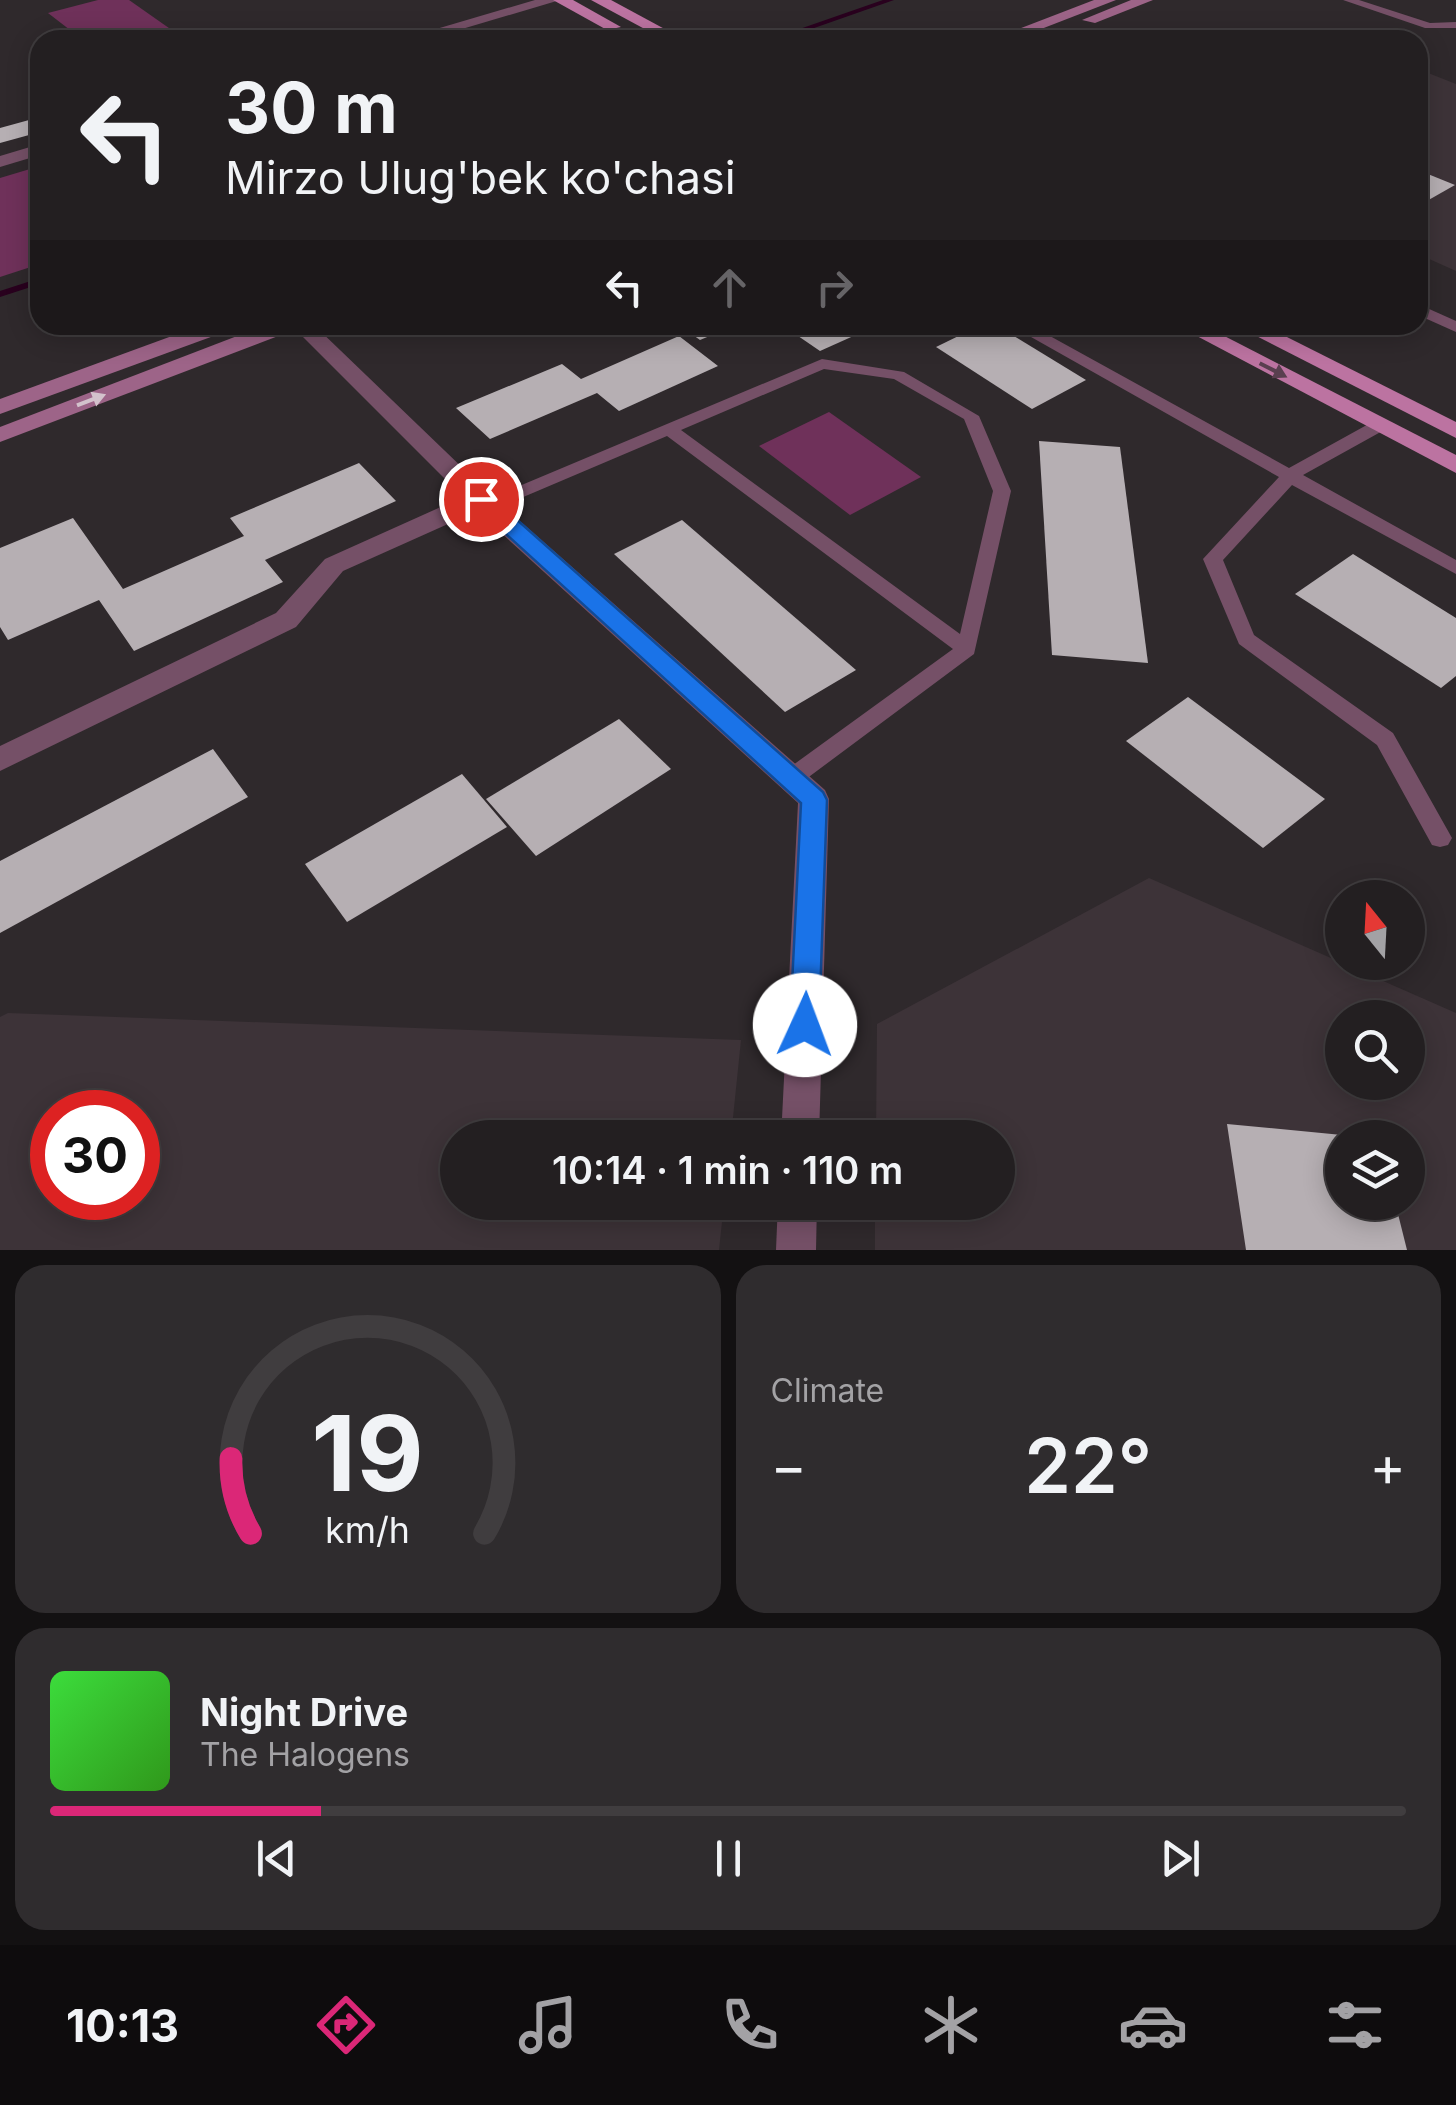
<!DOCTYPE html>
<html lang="en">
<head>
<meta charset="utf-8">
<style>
	body { margin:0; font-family:Inter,sans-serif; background:#2f2c2e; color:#f1f3f6; height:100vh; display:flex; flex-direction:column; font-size:38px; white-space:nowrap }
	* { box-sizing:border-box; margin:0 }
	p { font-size:32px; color:#a3a2a5 }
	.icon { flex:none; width:55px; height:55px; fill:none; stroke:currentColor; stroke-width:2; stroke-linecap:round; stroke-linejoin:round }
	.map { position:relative; height:1250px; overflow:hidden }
	.drawer { display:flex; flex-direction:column; gap:15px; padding:15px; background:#131112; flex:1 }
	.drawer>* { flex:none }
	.top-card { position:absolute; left:30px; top:30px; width:1398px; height:305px; border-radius:30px; box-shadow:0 5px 25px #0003,0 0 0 2px #403d3f; background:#231f21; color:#f1f3f6; overflow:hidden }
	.needle { width:65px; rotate:342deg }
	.controls { position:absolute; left:1325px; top:880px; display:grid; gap:20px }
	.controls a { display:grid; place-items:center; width:100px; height:100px; border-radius:50%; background:#231f21; box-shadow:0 5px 25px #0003,0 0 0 2px #403d3f; font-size:50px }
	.speed { position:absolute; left:30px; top:1090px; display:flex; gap:20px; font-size:50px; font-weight:700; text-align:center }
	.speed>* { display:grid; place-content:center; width:130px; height:130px; border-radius:50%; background:#231f21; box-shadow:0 5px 25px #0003,0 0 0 2px #403d3f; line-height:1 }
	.speed .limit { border:15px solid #d22; background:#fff; color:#111 }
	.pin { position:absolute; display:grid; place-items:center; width:85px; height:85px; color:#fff; margin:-42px; border:5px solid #fff; border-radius:50%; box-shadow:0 2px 10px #0007 }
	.me { position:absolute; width:110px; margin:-55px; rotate:2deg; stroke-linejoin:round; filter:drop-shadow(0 0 8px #0008) }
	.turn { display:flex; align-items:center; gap:35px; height:210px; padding:0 30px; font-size:45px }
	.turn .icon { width:130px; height:130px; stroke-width:2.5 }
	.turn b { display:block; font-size:70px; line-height:85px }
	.lanes { display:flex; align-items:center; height:95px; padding:0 30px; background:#0003; justify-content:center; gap:50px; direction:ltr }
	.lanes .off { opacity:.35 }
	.big { font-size:75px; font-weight:600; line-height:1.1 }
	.drawer .tile { flex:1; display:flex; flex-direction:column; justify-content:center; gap:15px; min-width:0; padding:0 35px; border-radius:30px; background:#2f2c2e }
	.drawer .dial { align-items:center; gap:0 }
	.dial svg { height:260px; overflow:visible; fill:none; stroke:#403d3f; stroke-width:7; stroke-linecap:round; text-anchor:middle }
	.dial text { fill:#f1f3f6; stroke:none }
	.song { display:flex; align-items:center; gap:30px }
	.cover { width:120px; height:120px; border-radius:15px; background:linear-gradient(135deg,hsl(120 70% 55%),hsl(110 70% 35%)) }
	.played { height:10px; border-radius:5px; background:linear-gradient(90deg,#db2777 20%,#403d3f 20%) }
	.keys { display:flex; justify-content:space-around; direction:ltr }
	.heat { display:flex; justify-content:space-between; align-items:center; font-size:55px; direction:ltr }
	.drawer .tiles { flex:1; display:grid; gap:15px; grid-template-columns:1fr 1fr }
	.tile:last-child { grid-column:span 2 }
	.trip { position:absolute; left:440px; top:1120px; width:575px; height:100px; border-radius:50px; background:#231f21; box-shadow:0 5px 25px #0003,0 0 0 2px #403d3f; font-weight:600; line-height:100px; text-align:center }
	.tab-bar { display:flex; height:160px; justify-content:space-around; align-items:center; background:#0e0c0d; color:#a3a2a5 }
	.tab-bar .icon { width:70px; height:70px }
	.tab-bar .on { color:#db2777 }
	.tab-bar b { font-size:45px; color:#f1f3f6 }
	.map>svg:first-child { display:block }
</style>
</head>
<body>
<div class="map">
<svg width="1456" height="1250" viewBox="0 0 1456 1250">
	<rect width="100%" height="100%" fill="#2f292c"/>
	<g fill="#3d3338" fill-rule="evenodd">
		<path d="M1418,69L1456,84V271L1418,254Z"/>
		<path d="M1149,878L1456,1013V1250H875V1203L998,1202V1138L876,1137L877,1024ZM1342,1018H1408V1082H1342ZM1342,1138H1408V1202H1342Z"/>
		<path d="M8,1013L741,1040L731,1137L458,1138V1202L724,1203L719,1250H0V1017ZM52,1112H138V1198H52Z"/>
	</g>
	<g fill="#6f315a">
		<path d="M98,0H129L186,40H83L48,13Z"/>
		<path d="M40,166V264L0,277V178Z"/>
		<path d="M829,412L921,477L850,515L759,446Z"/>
	</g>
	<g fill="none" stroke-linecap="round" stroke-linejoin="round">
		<g fill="#29011e" fill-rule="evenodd">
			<path d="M883,0H894L780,40H768Z"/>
			<path d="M40,278V284L0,297V291Z"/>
		</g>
	</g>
	<g fill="#b6afb3">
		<path d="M40,117V132L0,143V128Z"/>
		<path d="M1418,170L1455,185L1418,206Z"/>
		<path d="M679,325H736L700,340Z"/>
		<path d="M782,325H878L820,351Z"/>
		<path d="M981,325H996L1086,380L1032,409L936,347Z"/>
		<path d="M679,336L718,366L619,411L597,393L490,439L456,408L562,364L581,379Z"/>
		<path d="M1039,441L1120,447L1148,663L1052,655Z"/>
		<path d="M359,463L396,501L265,560L283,582L134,651L99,600L8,640L0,627V548L73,518L123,589L244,536L230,518Z"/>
		<path d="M682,520L856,670L785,712L614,554Z"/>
		<path d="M1353,554L1456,618V676L1441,688L1295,594Z"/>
		<path d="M1188,697L1325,799L1263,848L1126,741Z"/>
		<path d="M619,719L671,769L536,856L486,799Z"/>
		<path d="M213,749L248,797L0,933V861Z"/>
		<path d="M462,774L507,827L347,922L305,864Z"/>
		<path d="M1227,1124L1342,1135V1202H1395L1407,1250H1246Z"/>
	</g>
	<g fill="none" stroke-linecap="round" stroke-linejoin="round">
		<g fill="#755067" fill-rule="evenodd">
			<path d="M1343,0H1359L1430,23L1456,22V28H1425Z"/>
			<path d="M1418,304L1456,321V332L1418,315Z"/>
			<path d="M1010,325H1030L1289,468L1374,421H1386L1389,425L1386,429L1303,475L1456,560V574L1292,485L1223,560L1254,635L1393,733L1452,838L1448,845L1440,847L1432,845L1377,745L1239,644L1203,559L1279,477Z"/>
			<path d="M822,359L904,372L979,416L1011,491L974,654L798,785L790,788L782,785L779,779L782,773L953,649L667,436L493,510H481L478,506L481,502ZM824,369L894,379L964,419L993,491L960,634L681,430Z"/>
		</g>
		<g fill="#755067" fill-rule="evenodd">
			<path d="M535,0H560L425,40H399Z"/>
			<path d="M40,144V155L0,167V156Z"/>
			<path d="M291,325H314L496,500L825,790L829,799L819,1138H781L798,803L477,511L343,571L296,627L0,771V746L276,613L325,559L463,497Z"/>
			<path d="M778,1202H817L816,1250H776Z"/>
		</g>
		<g fill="#9d6488" fill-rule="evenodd">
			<path d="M1094,0H1116L1013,40H990Z"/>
			<path d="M1131,0H1153L1095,23L1082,20Z"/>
			<path d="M202,325H233L230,330L0,414V399Z"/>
			<path d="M266,325H297L294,330L0,442V427Z"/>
		</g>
		<g fill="#bc73a1" fill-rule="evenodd">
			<path d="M553,0H573L621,27L607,30Z"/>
			<path d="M591,0H611L685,40H665Z"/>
			<path d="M1176,325H1203L1456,455V473Z"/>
			<path d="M1235,325H1263L1456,422V438Z"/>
		</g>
	</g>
	<defs><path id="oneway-solid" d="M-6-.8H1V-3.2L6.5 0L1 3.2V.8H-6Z" transform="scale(2.5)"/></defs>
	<use fill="#593f4f" href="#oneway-solid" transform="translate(1273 370) rotate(27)"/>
	<use fill="#d3c2cc" href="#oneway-solid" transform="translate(91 400) rotate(-21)"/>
	<path fill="#1a73e8" stroke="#114b97" stroke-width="2.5" d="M481,492L488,494L823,792L827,800L819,1025L815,1034L805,1038L794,1034L790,1025L801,803L473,504L470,499L473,494Z"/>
</svg>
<div class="controls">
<a><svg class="needle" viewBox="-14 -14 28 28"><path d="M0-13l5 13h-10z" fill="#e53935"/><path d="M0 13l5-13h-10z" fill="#a3a2a5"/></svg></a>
<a><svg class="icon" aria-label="search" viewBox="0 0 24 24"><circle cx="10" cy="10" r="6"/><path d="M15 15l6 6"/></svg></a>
<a><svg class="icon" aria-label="layers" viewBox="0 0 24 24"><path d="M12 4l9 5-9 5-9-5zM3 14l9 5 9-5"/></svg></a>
</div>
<div class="speed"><div class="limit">30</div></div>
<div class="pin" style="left:481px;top:499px;background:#d93025"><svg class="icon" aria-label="arrive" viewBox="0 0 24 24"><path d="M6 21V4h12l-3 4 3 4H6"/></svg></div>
<svg class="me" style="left:805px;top:1025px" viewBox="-20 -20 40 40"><circle r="19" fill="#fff"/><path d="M0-13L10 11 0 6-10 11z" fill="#1a73e8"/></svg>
<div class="trip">10:14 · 1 min · 110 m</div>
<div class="top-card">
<div class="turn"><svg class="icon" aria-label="left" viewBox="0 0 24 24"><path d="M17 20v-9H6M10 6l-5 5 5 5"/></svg><div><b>30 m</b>Mirzo Ulug'bek ko'chasi</div></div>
<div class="lanes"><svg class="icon" aria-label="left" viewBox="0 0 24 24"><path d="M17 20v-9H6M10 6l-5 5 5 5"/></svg><svg class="icon off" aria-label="ahead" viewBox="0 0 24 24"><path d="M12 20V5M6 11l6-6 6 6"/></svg><svg class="icon off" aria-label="right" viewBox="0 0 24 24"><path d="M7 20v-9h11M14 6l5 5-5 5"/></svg></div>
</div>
</div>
<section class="drawer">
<div class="tiles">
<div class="tile dial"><svg viewBox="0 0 100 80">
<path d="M14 69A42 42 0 1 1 86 69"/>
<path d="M14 69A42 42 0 0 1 8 46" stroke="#db2777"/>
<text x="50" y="56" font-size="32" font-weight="700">19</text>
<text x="50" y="72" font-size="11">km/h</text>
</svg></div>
<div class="tile"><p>Climate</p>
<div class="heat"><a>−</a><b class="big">22°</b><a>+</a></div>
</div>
<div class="tile">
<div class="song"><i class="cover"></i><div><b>Night Drive</b><p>The Halogens</p></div></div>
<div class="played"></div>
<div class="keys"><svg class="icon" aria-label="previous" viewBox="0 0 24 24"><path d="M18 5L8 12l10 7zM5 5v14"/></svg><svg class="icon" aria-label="pause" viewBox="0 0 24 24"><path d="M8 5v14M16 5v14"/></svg><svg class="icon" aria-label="next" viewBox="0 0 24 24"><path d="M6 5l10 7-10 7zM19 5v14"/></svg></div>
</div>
</div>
</section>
<nav class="tab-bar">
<b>10:13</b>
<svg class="icon on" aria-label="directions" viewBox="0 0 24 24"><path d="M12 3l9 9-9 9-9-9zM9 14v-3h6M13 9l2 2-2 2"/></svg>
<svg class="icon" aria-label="music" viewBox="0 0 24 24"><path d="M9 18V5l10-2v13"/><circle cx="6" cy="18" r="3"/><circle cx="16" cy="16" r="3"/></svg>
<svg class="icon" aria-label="phone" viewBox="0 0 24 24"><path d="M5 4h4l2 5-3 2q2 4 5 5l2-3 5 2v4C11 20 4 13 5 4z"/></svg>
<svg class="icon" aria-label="climate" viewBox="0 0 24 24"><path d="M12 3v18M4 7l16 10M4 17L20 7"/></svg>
<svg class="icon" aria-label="car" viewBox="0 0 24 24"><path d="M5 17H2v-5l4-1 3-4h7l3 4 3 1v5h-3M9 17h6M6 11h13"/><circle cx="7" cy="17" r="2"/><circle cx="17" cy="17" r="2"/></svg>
<svg class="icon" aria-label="filters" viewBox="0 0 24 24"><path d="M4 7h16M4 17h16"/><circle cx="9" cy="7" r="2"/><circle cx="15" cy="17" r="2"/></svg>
</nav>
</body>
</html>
